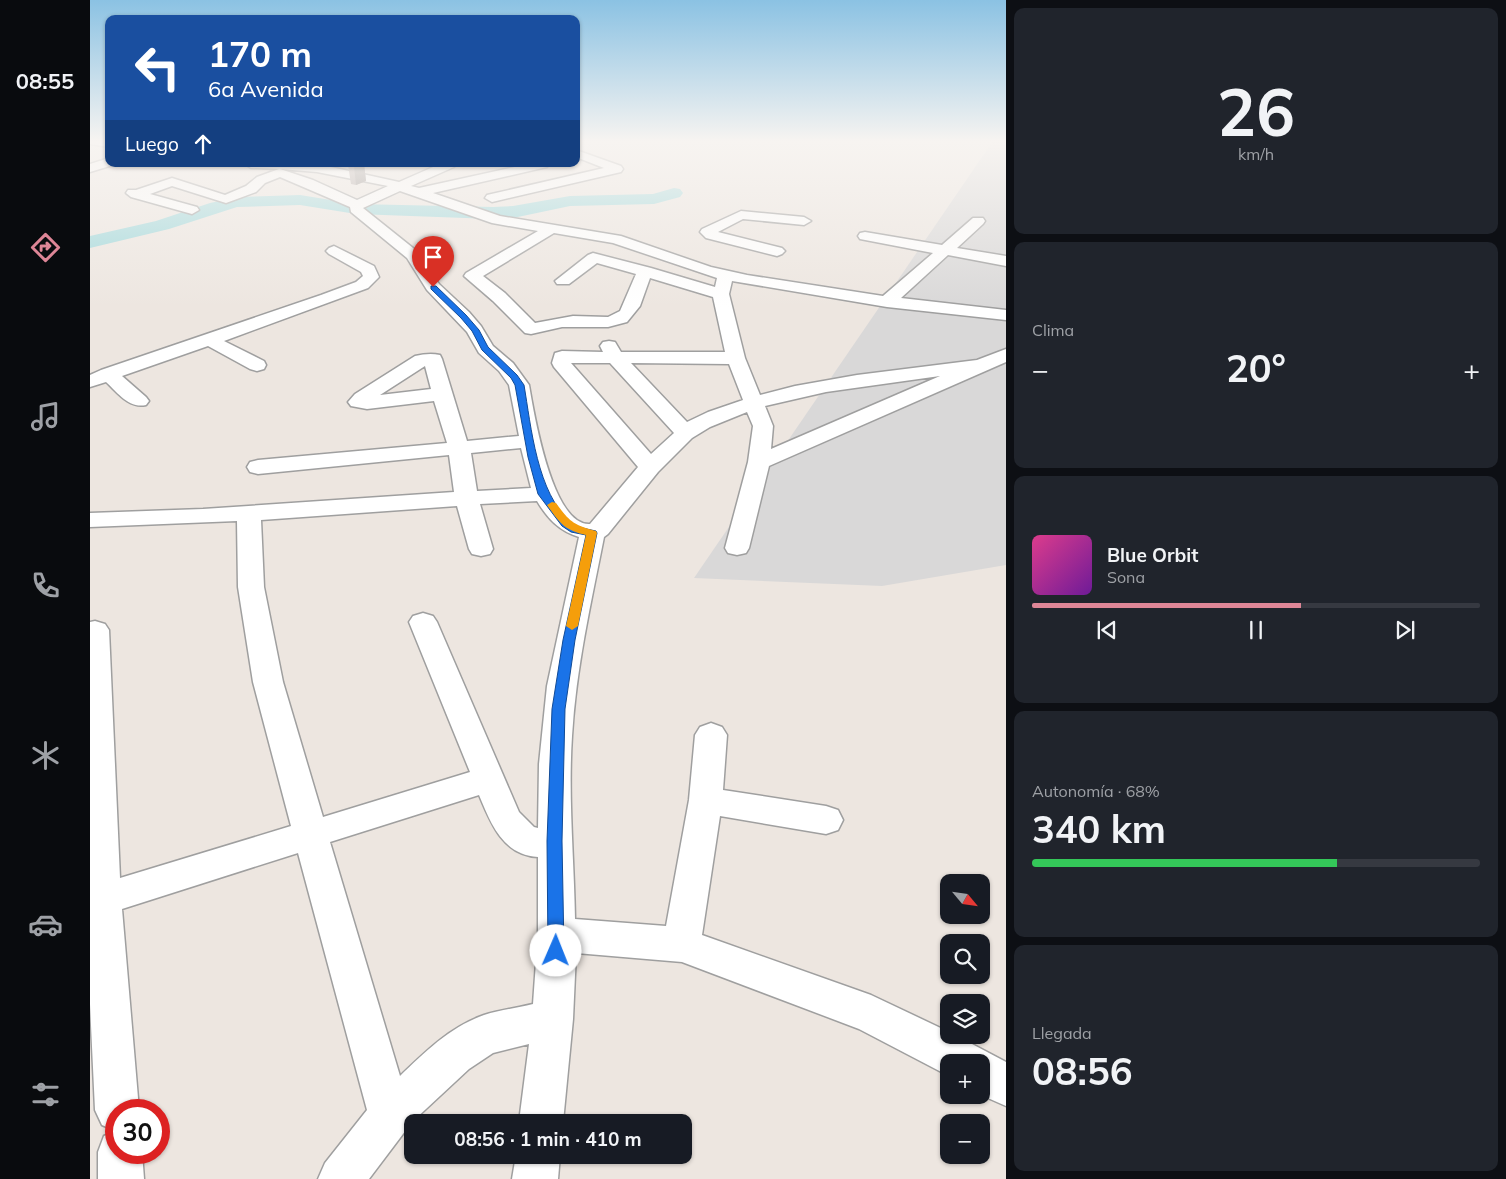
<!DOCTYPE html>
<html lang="es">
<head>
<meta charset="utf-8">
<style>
	body { margin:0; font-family:Mulish,sans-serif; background:#20242c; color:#f1f3f6; height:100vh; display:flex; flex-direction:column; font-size:19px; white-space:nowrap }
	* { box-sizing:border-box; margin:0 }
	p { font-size:16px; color:#9ea1a6 }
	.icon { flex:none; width:28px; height:28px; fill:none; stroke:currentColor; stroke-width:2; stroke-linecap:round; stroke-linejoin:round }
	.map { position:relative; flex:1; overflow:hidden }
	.side { display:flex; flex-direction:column; gap:8px; padding:8px; background:#0d0f14; width:500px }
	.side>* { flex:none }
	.top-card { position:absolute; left:15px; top:15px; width:475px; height:152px; border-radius:10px; box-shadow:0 1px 4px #0004; background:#1a4fa0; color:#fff; overflow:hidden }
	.needle { width:32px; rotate:119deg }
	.buttons { position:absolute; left:850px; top:874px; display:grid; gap:10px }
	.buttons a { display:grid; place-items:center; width:50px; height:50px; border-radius:10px; background:#171b24; box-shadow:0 1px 4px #0004; font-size:25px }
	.speed { position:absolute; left:15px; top:1099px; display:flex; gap:10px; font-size:25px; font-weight:700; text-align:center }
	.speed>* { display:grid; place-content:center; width:65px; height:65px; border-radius:50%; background:#171b24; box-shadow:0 1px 4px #0004; line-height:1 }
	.speed .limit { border:8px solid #d22; background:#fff; color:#111 }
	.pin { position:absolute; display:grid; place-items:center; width:42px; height:42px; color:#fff; margin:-51px -21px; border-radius:50% 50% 50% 0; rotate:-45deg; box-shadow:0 0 5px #0007 }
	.pin .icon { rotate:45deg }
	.me { position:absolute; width:55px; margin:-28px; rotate:1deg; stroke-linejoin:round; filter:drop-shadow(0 0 4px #0008) }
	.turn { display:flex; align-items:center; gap:18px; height:105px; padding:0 20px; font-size:22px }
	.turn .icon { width:65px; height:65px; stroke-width:2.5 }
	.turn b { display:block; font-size:35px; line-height:42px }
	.then { display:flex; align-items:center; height:48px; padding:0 20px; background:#0003; gap:10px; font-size:19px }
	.big { font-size:38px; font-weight:700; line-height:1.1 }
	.side .tile { flex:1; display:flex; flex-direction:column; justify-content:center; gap:8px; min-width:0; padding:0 18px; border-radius:10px; background:#20242c }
	.side .dial { align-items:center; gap:0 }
	.dial b { font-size:65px; line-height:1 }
	.song { display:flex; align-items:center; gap:15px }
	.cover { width:60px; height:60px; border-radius:8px; background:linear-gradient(135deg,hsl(330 70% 55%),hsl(280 70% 35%)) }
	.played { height:5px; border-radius:2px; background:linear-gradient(90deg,#de8697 60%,#363941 60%) }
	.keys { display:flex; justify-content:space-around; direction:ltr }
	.heat { display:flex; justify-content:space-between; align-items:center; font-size:28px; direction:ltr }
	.charge { height:8px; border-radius:4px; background:linear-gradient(90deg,#34c759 68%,#363941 0) }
	.trip { position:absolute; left:314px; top:1114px; width:288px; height:50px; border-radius:10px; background:#171b24; box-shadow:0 1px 4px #0004; font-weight:700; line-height:50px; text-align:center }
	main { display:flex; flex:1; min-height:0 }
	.menu { display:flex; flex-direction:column; width:90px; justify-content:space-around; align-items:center; background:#090b0e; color:#9ea1a6 }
	.menu .icon { width:35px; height:35px }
	.menu .selected { color:#de8697 }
	.menu b { font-size:22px; color:#f1f3f6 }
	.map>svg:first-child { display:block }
</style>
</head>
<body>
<main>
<nav class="menu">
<b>08:55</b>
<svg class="icon selected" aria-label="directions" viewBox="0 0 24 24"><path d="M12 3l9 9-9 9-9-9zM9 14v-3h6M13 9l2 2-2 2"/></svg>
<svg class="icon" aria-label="music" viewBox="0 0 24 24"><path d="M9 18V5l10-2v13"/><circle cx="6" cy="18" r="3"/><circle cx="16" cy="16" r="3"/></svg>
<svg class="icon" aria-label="phone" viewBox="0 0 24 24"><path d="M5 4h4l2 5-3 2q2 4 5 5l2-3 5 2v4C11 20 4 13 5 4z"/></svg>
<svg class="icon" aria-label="climate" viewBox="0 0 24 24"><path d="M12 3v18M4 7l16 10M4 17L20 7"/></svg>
<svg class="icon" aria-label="car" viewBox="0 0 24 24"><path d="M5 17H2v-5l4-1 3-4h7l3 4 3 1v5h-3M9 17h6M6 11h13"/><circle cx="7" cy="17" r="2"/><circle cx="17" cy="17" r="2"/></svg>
<svg class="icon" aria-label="filters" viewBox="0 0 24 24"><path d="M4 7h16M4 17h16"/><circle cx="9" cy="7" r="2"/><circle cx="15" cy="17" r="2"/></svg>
</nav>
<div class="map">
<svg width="916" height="1179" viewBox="0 0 916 1179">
	<rect width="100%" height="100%" fill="#ede6e0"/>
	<path fill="#d9d8d8" d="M903,141H916V565L792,586L604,578Z"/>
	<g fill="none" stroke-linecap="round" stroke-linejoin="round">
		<path fill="#a0d8db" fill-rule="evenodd" d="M584,188L590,189L593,193L590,197L564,204L480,206L423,218L403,219L266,214L210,205L147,207L79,229L0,248V236L66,221L120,203L147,197L210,195L266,204L403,207L423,206L480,196L563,194Z"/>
		<g stroke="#9f9f9f" stroke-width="3">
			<g id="minor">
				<path d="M0,141H19V147L0,144Z"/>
				<path d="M486,150L531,166L533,169L531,172L402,202L395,198L397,195L514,168L486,157Z"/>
				<path d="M19,158V164L23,165L0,172V164Z"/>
				<path d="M155,164H227L309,182L350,164H366L364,167L321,186L329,188L438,164H459L457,167L343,193L410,216L531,236L621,267L657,275L793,296L843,253L770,239L768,236L770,233L775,232L852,245L883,218H893L895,221L893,224L867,248L916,256V266L858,255L811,298L916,310V320L797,307L642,281L639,294L655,358L670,395L705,386L767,375L887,360L916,349V362L679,466L659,548L656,553L647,555L638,553L635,548L658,462L663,426L657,412L620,427L602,438L568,472L518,534L514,537C501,603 486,668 482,736C478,797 484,858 485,919L576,926L599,800L605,735L610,727L621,723L632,727L637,735L633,790L736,806L748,810L753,820L748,830L736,834L630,816L612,935L781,995L859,1032V1035H865L916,1062V1106L891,1095V1062H859V1076L769,1029L592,962L486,953L483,1019L473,1122H429L439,1044L403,1053L379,1069L322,1122L279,1179H228L235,1163L277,1110L208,853L32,909L49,1110H26V1152H52L54,1179H8V1152L14,1136L26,1131L12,1125L5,1110L0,1004V622L5,621L15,624L19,630L30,878L201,826L163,682L148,587L147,521L0,527V513L113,509L364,492L359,455L168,474L160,472L157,467L160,462L168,460L357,443L344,401L277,409L261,406L258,402L265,394L325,356C334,354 341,353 350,355L352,359L377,441L429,436L419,385L409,371L389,353L377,332L337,290L317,258L261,212L260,207L190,177L175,183L166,192L136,203L82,186L60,194L107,207L109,210L102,214L41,197L36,193L38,190H46L82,178L135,195L156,186L167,177L189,169L161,168ZM190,169L227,172L298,186L267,200L223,180ZM310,191L402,223L448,231L376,273L374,276L403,301L435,333L441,334L472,327H518L537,322L550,306L560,278L623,297L635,352H531L525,342L519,341L513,342L510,346L513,352L472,351L465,353L462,363L464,367L548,467L500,524C462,526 444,414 439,385L423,363L403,346L391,326L379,312L349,284L328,252L273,208ZM464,233L523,243L627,278L625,287L561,268L503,253L498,255L465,281L467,284H479L507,263L546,274L530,311L518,317L483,316L445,323L415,293L393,276ZM481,363H520L584,433L561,454ZM541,363L639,364L653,400L618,412L597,422ZM335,366L341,389L290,395ZM850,376L681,449L683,426L675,406L736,392ZM431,448L441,488L387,491L381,453ZM447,501C458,519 469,531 489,537L457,686L449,764L448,828L444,827L429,812L347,622L343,616L333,613L323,616L319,622L380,772L233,817L193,682L174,587L171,520L367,506L379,549L382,554L391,556L400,554L403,549L390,504ZM389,795C401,824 413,855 448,857V934L443,1004C427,1008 410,1010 394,1015C360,1027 335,1052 310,1076L240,842Z"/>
				<path d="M651,211L714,217L721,221L714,225L653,219L628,232L692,248L695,251L692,254L687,256L616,238L610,232L612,229Z"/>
				<path d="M244,246L284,266L289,277L278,288L134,341L174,361L176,365L174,369L167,371L160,369L118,346L32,376L56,397L59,401L56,405C39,409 27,392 16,382L0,387V375L11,370L231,295L266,282L273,276L271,272L239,254L236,251L239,248Z"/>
				<path d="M426,1155H470L468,1179H422Z"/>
			</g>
		</g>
		<use href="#minor" fill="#fff" fill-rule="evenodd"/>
	</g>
	<path fill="#a99e9b" d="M262,164H274L276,181L266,185L261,184L258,165Z"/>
	<path fill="#89817e" d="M270,164H274L276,181L266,185L264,166Z"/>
	<path fill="#c4b8b4" stroke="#89817e" d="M262,164H270L264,166L258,165Z"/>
	<linearGradient id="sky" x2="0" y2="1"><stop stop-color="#8bc2e3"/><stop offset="0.46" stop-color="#f7f4f1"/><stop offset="1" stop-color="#f7f4f1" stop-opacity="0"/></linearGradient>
	<rect width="916" height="307" fill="url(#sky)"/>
	<path fill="#1a73e8" stroke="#114b97" d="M341,286H346L376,315L389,330L398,347L427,375L434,385C441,426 447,494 481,522C488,528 497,529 506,531L507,533L485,640L475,709L472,841L474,951L472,957L466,959L460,957L458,951L457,841L462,709L473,640L496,535L481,532L472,526L448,494L438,457L425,385L421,378L392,350L382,331L371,318L341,289Z"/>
	<path fill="#f59e0b" d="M462,502L466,503C479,521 483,525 506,531L507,533L488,626L482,630L476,626L496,535C474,530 470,523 457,505Z"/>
</svg>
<div class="buttons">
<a><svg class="needle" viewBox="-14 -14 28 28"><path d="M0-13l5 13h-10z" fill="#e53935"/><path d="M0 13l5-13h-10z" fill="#9ea1a6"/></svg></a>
<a><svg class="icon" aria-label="search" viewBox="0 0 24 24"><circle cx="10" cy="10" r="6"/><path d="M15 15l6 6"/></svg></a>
<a><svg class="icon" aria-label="layers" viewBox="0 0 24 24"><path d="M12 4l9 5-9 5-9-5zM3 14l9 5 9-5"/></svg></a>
<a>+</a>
<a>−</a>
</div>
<div class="speed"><div class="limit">30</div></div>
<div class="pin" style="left:343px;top:287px;background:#d93025"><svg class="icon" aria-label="arrive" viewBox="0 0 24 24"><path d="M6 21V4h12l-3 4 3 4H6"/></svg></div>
<svg class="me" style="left:466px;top:951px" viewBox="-20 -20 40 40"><circle r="19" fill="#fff"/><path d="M0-13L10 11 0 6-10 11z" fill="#1a73e8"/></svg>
<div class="trip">08:56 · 1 min · 410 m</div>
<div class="top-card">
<div class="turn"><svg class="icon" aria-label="left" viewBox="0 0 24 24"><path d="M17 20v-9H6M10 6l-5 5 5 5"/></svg><div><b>170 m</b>6a Avenida</div></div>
<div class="then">Luego<svg class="icon" aria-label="ahead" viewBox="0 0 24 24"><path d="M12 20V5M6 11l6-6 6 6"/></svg></div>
</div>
</div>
<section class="side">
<div class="tile dial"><b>26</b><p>km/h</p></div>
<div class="tile"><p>Clima</p>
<div class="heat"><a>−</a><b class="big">20°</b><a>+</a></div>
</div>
<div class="tile">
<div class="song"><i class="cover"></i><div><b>Blue Orbit</b><p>Sona</p></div></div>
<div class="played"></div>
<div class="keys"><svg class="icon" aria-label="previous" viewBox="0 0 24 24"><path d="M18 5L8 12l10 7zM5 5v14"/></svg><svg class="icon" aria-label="pause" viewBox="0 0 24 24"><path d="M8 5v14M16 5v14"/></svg><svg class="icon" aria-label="next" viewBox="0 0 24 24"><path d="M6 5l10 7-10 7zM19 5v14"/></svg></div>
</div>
<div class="tile"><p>Autonomía · 68%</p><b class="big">340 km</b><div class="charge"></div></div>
<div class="tile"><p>Llegada</p><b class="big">08:56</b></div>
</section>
</main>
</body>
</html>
